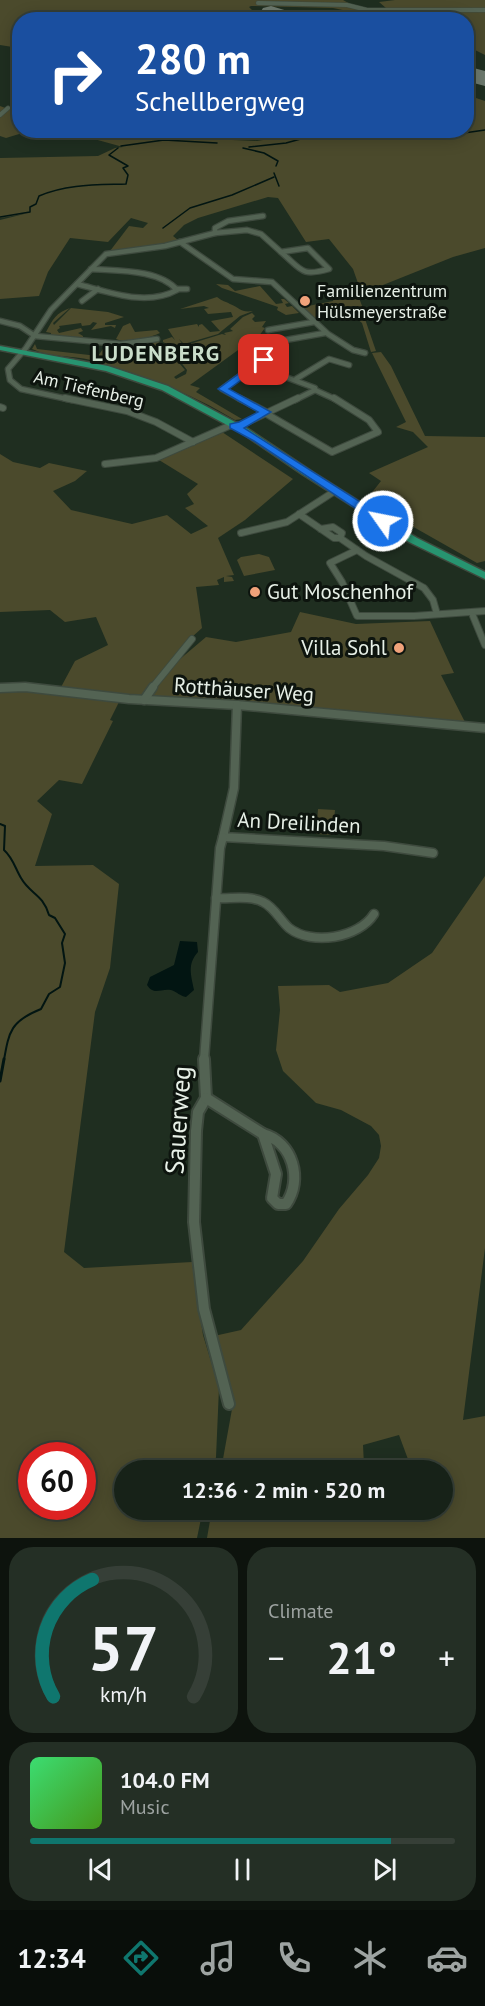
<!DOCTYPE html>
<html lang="en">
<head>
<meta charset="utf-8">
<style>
	body { margin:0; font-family:"PT Sans",sans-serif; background:#242f25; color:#f1f3f6; height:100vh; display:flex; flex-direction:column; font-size:22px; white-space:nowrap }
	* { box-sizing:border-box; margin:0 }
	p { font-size:20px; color:#9ea4a2 }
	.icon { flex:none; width:33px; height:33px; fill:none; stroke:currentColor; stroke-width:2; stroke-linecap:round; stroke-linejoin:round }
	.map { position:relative; height:1538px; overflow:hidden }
	.drawer { display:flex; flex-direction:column; gap:9px; padding:9px; background:#0d130d; flex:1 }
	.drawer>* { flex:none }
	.top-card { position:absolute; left:12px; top:12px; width:462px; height:126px; border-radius:24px; box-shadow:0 3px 15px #0003,0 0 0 2px #363f37; background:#1a4fa0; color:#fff; overflow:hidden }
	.speed { position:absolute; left:18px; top:1442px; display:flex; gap:12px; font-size:30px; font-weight:700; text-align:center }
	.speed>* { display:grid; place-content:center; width:78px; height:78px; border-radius:50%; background:#172218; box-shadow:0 3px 15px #0003,0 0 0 2px #363f37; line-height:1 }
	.speed .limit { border:9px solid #d22; background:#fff; color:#111 }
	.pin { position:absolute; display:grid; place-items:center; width:51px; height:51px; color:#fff; margin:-26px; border-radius:12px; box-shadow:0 3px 9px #0006 }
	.me { position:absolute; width:66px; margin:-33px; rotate:303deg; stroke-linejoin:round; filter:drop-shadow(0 0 4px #0008) }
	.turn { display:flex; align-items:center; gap:21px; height:126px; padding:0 24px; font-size:27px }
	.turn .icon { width:78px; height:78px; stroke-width:2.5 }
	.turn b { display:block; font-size:42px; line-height:51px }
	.big { font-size:45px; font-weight:700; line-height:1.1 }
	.drawer .card { flex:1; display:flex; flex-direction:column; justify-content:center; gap:9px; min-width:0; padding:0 21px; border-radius:24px; background:#242f25 }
	.drawer .dial { align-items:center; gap:0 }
	.dial svg { height:156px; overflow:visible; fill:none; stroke:#363f37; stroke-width:7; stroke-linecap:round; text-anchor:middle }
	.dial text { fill:#f1f3f6; stroke:none }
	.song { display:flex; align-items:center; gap:18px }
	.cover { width:72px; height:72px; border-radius:9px; background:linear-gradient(135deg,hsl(140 70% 55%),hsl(100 70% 35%)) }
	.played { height:6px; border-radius:3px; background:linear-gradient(90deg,#0f766e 85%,#363f37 85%) }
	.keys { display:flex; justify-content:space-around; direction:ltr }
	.heat { display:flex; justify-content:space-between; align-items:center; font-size:33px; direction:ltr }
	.drawer .tiles { flex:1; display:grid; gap:9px; grid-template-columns:1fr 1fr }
	.card:last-child { grid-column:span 2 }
	.trip { position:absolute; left:114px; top:1460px; width:339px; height:60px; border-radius:30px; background:#172218; box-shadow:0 3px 15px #0003,0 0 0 2px #363f37; font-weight:700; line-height:60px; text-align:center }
	.dock { display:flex; height:96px; justify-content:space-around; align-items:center; background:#090e0a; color:#9ea4a2 }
	.dock .icon { width:42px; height:42px }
	.dock .on { color:#0f766e }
	.dock b { font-size:27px; color:#f1f3f6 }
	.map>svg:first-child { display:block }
</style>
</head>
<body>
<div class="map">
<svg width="485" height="1538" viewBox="0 0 485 1538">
	<rect width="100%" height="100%" fill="#1f2e20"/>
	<g fill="#4b4a2c" fill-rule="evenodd">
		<path d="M0,0H343L361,10L402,19H387L333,8L251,6L249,7L261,19L20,20L19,48L0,45Z"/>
		<path d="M395,0H485V55L467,46L466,20L409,19L375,12L386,8L379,2Z"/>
		<path d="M467,95L485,101V248L453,257L358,295L365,314L360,312L365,319L376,351L371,352L362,323L350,313L316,319L303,307L333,301L334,298L330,294L355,289L359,286L353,269L329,239L306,242L278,198L268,197L198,218L184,225L173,236L178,240L154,246L110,251L129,226L143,228L148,223L131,218L108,242L70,238L48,272L39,296L0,299V220L24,214L0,218V158L98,156L115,148L123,147L65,131H180L162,137L257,141L316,131L466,130Z"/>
		<path d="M0,106L19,113L20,130L29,131L6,138L0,136Z"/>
		<path d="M216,284L228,285L235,291L260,286L276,304L283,303L281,299H284L289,303L285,304L287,307L292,306L299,313L286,315L277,310L278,307L222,288Z"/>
		<path d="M217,297C223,302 225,301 230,304C240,308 241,313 253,311L240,316L218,334L184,344L179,339L183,345H169L163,342V340L172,337L175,340L168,329L197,324L199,327V325L202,324L210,332L220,331L211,321L233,317L231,312L208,314L204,309L209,308L204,306L180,309Z"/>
		<path d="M70,308L53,323L54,325L71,308L108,312L124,317L105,323V325H116L115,328L111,326L91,330L97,323L93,322L90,325L82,326L81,323L59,326L60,328L57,330L59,333L81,328L83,331L78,333L83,336V339L42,335H51V333L46,332C53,319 56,313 70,308Z"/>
		<path d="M252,313L255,316L252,319L255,322L266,321L262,327L265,328L251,346L245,345L190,385L200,388L196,392L242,419L235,420C189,392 142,375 91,360C72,355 50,358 32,349L35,344L37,349L98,356L105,346L49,338L109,345L108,350L103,352V355L114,352L117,348L112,345H120L123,356L127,361L122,345L156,341L167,347L168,350L185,370L174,377L176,379L186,374L187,370L169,347L181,349L180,347L222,334L226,335L224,333L233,331L230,329L243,317Z"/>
		<path d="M130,323L135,332L157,330L160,333C148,338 130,345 116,339L123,326Z"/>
		<path d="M381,352L391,366L425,436L485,437V561L477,563L366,500L381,481L369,473L428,447L413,432L396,427L406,422L372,353Z"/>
		<path d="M222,432L293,479L245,520L218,538L234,575L226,576L232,577L234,581L224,582V577L217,580L219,585L196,587L202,628L192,637L143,696L60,689L75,661L108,645L96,617L65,622L50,610L0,612V454L13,462L40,468L49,463L87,471L75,481L53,491L71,510L132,524L167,515L191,534L208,526L185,508L194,504L187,494L198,484L159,460Z"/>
		<path d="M259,554L269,557L275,570L244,576L237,560L241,557Z"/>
		<path d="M300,612L356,624L430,621L454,673L441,675L466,724L153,699L152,695L166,671L206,637L236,642L291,632Z"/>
		<path d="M25,689L120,700L110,720L113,721L82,784L59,780L37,801L52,814L35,866L93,865L119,884L110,968L95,1012L64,1252L84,1268L192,1262L203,1335L219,1388L216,1457L213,1470H124V1509H203L197,1538H0V690ZM32,1455H82V1506H32Z"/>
		<path d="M318,809L335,810L333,835L316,834Z"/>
		<path d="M485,876V1248L463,1420L485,1416V1538H207L212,1509H442V1470H412L399,1435L363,1445L364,1465L375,1470H221L234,1398L214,1336L241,1330L303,1261L339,1209L368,1175L379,1158L381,1146L379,1135L371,1126L341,1110L316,1103L283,1071L276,1050L280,1010L278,986L329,985L340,992L388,983L432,953Z"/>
	</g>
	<path fill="#021512" d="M180,941L197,942L198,952C187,964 191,975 194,990L186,997C180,996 177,992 171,990C161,988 154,996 147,985L150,977L174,965Z"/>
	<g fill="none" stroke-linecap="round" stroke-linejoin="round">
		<g stroke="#021512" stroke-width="1.5">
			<path d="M395,138H429L485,130"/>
			<path d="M121,146L164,140L217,143"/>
			<path d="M249,147L286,143L319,134"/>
			<path d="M243,148L264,153L278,161L276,166"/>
			<path d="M274,173L279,186"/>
			<path d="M0,217L30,212V207L36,204L39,196C67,184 96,185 126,184L128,175L123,168L128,166L109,155L118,148"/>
			<path d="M163,228L190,208L232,195L274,177"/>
		</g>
		<path stroke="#021512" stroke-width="2" d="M0,824L5,826L4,850C13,858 15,868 21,878C30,894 43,894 49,915L55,918L65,934L62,943L65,963L60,987L49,994L41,1009C11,1021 9,1031 4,1060"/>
		<path stroke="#021512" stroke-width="3" d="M0,1081L4,1059"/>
		<g fill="#6c796d" fill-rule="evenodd">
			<path d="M271,6L301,15L304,20L263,18L260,13L263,8Z"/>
			<path d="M466,66L485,71V86L466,81Z"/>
		</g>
		<g stroke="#3e4a3e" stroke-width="5">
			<g id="minor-far4">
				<path d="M258,3L347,5L367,10H485"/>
				<path d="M0,115L8,108"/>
			</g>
		</g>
		<g stroke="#3e4a3e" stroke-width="7">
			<g id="minor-far3">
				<path d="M215,233V228L228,221L263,216"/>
				<path d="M180,242L233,279L272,282L328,334L353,350L365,353"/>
				<path d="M308,248L329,269C301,277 302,270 281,252Z"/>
				<path d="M77,284C109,292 146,307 177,290C159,269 117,271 91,269"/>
				<path d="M177,289H187"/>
				<path d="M82,301L98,289"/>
				<path d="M0,321L20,326L35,336L121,344L157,339"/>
				<path d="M268,330L314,322"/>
				<path d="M274,342L325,333"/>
				<path d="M256,366L315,388V390"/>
				<path d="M296,379L329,359L349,365"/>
				<path d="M315,390L337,400"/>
				<path d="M72,400L21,389L10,380L8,369L26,348L51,310L106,254L165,246L215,233L247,230L261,234L281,252"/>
				<path d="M242,400L222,389L273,352L279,351"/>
				<path d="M295,400L315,390"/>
			</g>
		</g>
		<g stroke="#3e4a3e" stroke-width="8">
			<g id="minor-far2">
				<path d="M65,398L127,411L156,422L193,442"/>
				<path d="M239,398L266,412"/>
				<path d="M0,407L3,408"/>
				<path d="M265,413L332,452L378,432L369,420L334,398"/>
				<path d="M234,426L241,425L298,398"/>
				<path d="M105,464L156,458L231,425"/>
				<path d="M299,514L334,538H340L366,556L424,588L433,600L437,614"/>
				<path d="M321,529L333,527L342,533L340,538"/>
				<path d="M241,533L287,522L335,491"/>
				<path d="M357,550L330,563L342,582L357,616H414L485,611"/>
				<path d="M473,616L485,645"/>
				<path d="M0,688H38"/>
				<path d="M152,688L192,639"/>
			</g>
		</g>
		<g stroke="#3e4a3e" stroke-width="11">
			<g id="minor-far1">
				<path d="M0,688L25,687L129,699L237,705L485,728"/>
				<path d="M144,700L153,687"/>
				<path d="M237,705L234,788L223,837L384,846L433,853"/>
				<path d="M216,898C231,899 249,895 263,902C274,907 280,920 289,928C312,946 359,938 374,914"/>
				<path d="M204,1060L220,848L223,837"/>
			</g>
		</g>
		<g stroke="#3e4a3e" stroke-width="14">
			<g id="minor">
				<path d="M204,1059L206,1098L198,1112L196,1131L194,1222L204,1309L229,1404"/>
				<path d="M206,1098L263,1134"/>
				<path d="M263,1134C293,1142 303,1180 286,1204H278L272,1198L276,1174Z"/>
			</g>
		</g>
		<g stroke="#3e4a3e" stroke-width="3">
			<path id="primary" d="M0,346L108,366L168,386L248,429L314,473L417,538L485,572V579L409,542L302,474L242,433L162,390L106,371L0,350Z"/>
		</g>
		<use href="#minor-far4" stroke="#536353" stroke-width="4"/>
		<use href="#minor-far3" stroke="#536353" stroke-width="4.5"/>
		<use href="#minor-far2" stroke="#536353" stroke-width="6"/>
		<use href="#minor-far1" stroke="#536353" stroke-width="8"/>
		<use href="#minor" stroke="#536353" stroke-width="10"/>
		<use href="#primary" fill="#279470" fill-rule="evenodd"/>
	</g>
	<path fill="#1a73e8" stroke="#114b97" stroke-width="1.5" d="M260,358L269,360L229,389L271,412L244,428L387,519V524H379L254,441L230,428V424L239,422L258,412L218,389Z"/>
	<g fill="#f0a27a" stroke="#0d140e" stroke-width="2">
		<circle cx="305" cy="301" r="6"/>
		<circle cx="255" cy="592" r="6"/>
		<circle cx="399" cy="648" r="6"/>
	</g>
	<g text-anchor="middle" stroke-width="6" stroke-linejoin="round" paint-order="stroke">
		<g font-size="18" fill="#e7f0e7" stroke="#0d140e" text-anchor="start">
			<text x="317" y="297">Familienzentrum<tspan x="317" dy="21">Hülsmeyerstraße</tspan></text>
		</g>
		<g font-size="18" fill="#e7f0e7" stroke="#0d140e">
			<text transform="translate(89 389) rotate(13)" y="6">Am Tiefenberg</text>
		</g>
		<g font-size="21" fill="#e7f0e7" stroke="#0d140e" text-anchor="start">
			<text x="267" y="599">Gut Moschenhof</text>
			<text x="387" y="655" text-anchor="end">Villa Sohl</text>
		</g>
		<g font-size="21" fill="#e7f0e7" stroke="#0d140e">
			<text transform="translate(244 690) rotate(4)" y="7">Rotthäuser Weg</text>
			<text transform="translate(299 823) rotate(3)" y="7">An Dreilinden</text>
		</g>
		<g font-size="22" font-weight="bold" letter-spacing="1.5" fill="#caddca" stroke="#0d140e">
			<text x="156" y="361">LUDENBERG</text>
		</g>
		<g font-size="26" fill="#e7f0e7" stroke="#0d140e">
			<text transform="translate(178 1120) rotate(-86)" y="9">Sauerweg</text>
		</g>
	</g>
</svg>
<div class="speed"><div class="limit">60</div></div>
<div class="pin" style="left:264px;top:360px;background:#d93025"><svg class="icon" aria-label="arrive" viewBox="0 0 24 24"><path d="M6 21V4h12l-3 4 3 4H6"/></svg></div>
<svg class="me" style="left:383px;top:521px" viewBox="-20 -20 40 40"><circle r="17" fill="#1a73e8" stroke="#fff" stroke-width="3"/><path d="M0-11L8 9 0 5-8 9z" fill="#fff"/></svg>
<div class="trip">12:36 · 2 min · 520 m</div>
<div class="top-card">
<div class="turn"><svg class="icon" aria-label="right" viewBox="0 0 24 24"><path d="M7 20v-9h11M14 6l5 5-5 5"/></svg><div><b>280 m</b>Schellbergweg</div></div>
</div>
</div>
<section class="drawer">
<div class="tiles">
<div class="card dial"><svg viewBox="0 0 100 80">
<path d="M14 69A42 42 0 1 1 86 69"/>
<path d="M14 69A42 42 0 0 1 34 9" stroke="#0f766e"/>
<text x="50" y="56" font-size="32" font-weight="700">57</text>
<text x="50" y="72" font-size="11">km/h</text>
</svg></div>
<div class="card"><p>Climate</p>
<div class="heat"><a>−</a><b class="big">21°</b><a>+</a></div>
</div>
<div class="card">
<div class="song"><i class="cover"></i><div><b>104.0 FM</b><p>Music</p></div></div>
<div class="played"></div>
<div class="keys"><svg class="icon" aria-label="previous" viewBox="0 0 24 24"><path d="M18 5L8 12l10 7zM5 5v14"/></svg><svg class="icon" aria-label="pause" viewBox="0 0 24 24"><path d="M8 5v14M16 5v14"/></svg><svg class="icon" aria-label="next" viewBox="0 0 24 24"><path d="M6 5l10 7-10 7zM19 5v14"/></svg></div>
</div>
</div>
</section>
<nav class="dock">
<b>12:34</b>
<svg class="icon on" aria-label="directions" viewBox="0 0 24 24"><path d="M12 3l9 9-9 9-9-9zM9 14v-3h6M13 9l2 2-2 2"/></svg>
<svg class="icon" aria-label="music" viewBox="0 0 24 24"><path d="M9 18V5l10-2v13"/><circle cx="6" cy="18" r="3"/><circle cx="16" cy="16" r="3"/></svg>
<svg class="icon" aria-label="phone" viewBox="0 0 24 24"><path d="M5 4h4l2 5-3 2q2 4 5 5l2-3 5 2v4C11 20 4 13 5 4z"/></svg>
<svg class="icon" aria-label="climate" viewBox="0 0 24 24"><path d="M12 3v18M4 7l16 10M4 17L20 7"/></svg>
<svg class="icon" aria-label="car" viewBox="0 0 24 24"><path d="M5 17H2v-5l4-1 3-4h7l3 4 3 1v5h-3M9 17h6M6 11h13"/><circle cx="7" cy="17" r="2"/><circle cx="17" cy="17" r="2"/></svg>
</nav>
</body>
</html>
